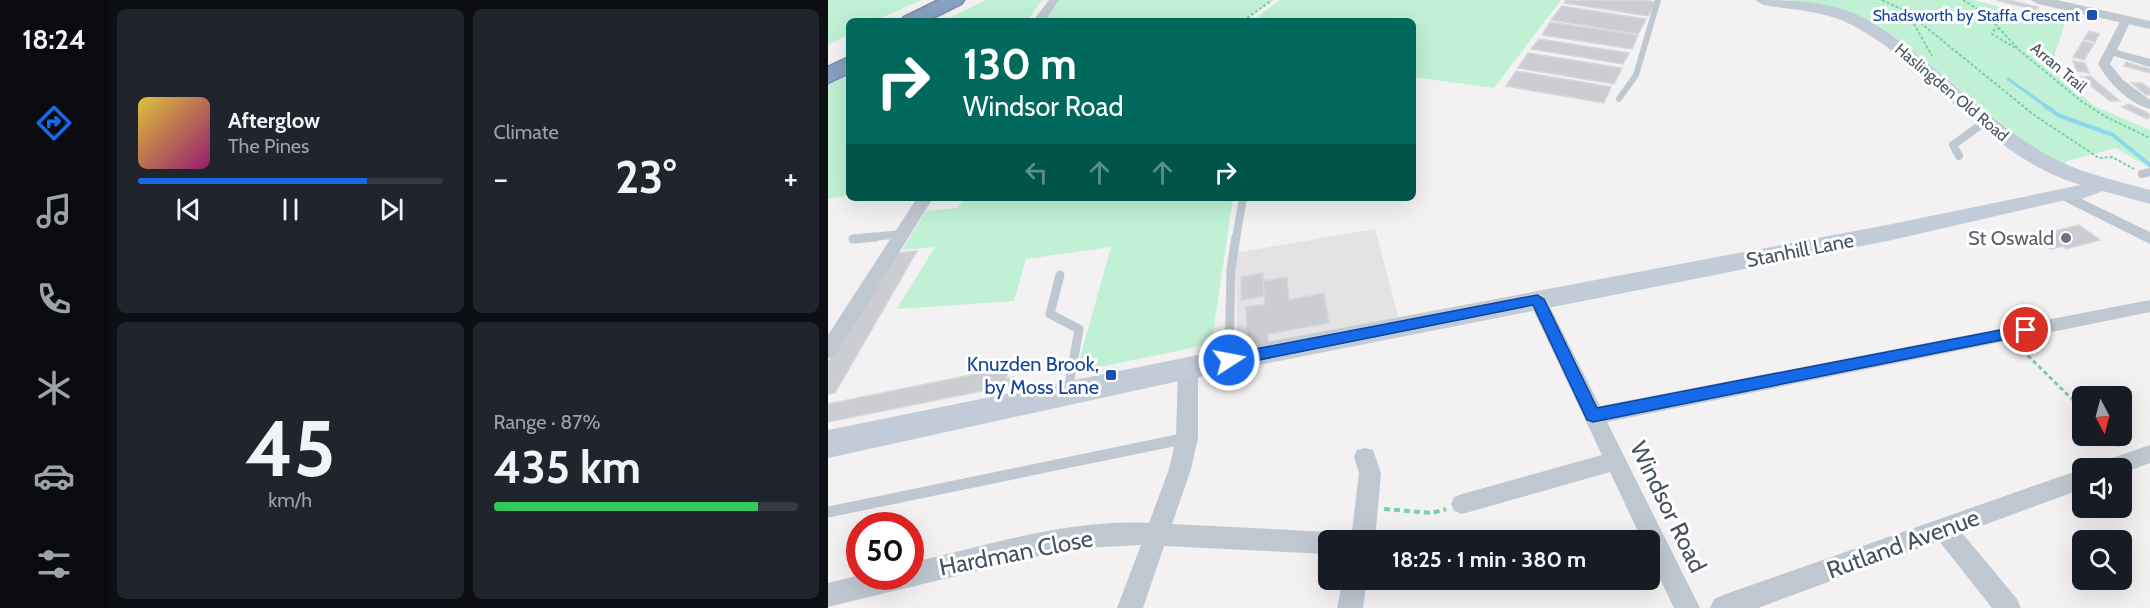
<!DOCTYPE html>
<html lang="en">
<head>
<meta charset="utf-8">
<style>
	body { margin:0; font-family:Cabin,sans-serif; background:#20242c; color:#f1f3f6; height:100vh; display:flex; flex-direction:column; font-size:22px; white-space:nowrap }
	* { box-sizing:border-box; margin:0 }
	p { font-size:20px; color:#9ea1a6 }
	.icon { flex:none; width:33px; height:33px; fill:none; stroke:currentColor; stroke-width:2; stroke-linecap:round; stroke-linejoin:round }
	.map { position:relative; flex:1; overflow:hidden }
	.side { display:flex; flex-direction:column; gap:9px; padding:9px; background:#0d0f14; width:720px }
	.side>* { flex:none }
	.guide { position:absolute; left:18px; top:18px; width:570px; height:183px; border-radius:9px; box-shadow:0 6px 24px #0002; background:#00695c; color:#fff; overflow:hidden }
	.needle { width:39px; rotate:173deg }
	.controls { position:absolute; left:1244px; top:386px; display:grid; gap:12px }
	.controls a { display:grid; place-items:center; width:60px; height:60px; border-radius:9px; background:#171b24; box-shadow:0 6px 24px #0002; font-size:30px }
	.speed { position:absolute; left:18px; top:512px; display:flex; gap:12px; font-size:30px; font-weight:700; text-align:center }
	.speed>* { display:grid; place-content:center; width:78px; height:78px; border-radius:50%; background:#171b24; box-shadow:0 6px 24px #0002; line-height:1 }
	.speed .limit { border:9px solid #d22; background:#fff; color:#111 }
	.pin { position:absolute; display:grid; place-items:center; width:51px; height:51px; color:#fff; margin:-26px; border:3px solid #fff; border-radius:50%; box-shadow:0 2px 6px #0007 }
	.me { position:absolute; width:66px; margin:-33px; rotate:79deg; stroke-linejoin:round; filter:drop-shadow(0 0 4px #0008) }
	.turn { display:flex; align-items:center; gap:21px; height:126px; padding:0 18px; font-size:27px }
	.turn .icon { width:78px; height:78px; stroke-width:2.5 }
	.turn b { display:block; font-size:42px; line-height:51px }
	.lanes { display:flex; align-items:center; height:57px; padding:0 18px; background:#0003; justify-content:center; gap:30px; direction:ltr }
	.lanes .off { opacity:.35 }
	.big { font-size:45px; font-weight:800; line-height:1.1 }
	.side .card { flex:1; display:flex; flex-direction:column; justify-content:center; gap:9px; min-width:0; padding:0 21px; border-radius:9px; background:#20242c }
	.side .dial { align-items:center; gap:0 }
	.dial b { font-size:78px; line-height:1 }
	.song { display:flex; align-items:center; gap:18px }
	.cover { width:72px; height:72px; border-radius:9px; background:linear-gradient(135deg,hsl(50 70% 55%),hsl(320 70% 35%)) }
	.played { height:6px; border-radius:3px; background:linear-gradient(90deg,#1669e9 75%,#363941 75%) }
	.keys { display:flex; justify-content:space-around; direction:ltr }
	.heat { display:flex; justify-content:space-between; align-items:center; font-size:33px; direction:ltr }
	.charge { height:9px; border-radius:4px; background:linear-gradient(90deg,#34c759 87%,#363941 0) }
	.side .tiles { flex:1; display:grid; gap:9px; grid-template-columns:repeat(2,1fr) }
	.trip { position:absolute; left:490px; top:530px; width:342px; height:60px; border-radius:9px; background:#171b24; box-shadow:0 6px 24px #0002; font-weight:800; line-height:60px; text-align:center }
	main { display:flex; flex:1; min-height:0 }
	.tab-bar { display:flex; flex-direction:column; width:108px; justify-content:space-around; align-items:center; background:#090b0e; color:#9ea1a6 }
	.tab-bar .icon { width:42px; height:42px }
	.tab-bar .active { color:#1669e9 }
	.tab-bar b { font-size:27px; color:#f1f3f6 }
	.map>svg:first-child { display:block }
</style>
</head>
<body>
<main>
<nav class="tab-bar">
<b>18:24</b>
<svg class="icon active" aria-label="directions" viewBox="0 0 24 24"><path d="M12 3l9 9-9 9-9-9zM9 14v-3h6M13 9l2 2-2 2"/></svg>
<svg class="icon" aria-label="music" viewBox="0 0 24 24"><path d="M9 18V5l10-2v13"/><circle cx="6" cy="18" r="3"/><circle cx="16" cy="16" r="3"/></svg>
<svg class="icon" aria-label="phone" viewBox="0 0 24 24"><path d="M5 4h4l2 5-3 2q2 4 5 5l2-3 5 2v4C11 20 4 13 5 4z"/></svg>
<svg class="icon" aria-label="climate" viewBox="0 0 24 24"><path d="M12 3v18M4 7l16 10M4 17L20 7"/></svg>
<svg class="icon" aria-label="car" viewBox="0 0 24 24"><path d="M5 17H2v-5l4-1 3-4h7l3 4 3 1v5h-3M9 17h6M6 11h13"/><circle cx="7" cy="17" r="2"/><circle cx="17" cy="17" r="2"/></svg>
<svg class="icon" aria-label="filters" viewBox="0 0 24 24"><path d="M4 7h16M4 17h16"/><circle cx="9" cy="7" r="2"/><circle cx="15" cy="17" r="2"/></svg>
</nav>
<section class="side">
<div class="tiles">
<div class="card">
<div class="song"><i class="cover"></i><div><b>Afterglow</b><p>The Pines</p></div></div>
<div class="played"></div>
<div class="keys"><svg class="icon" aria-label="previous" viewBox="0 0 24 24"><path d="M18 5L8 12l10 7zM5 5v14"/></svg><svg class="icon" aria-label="pause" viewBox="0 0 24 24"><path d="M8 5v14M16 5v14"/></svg><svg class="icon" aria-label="next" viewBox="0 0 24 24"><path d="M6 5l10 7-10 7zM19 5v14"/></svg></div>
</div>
<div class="card"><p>Climate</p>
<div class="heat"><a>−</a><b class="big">23°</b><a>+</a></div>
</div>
<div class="card dial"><b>45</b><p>km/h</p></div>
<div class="card"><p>Range · 87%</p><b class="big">435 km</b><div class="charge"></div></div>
</div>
</section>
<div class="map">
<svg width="1322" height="608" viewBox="0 0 1322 608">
	<rect width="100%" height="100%" fill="#f3f1f1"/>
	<path fill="#e4e2e3" d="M547,229L571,319L410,351L407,253Z"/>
	<g fill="#c0f1d5">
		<path d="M0,0H93L46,21H21V34L0,45Z"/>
		<path d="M157,0H214L199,21H116Z"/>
		<path d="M231,0H444L413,21H217Z"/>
		<path d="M452,0H733L666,88L585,77V21H424Z"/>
		<path d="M961,0H1145L1237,24L1227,53L1228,73L1266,106L1322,130V168L1288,148L1239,161L1236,164L1205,148L1051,26L1032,17Z"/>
		<path d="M21,72V195L0,199V84Z"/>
		<path d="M136,198H405L384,340L382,344L248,372L283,247L198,259L186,301L69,309L107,247L74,250L98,211L130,208Z"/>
	</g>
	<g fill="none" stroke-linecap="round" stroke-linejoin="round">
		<path stroke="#8cd6ee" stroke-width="3" d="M1180,79L1218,106"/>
		<path stroke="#8cd6ee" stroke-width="4" d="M1216,105L1232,116L1285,135L1322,165"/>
	</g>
	<g fill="#cbcdd3" stroke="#d5d7dc" stroke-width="1.5">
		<path d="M738,0H815L828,2L820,16L736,3Z"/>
		<path d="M1168,0H1181L1210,7L1208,10Z"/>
		<path d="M734,6L818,19L810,34L723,20Z"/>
		<path d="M722,22L810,35L804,49L714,35Z"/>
		<path d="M1261,31L1271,34L1267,42L1256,39Z"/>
		<path d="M711,39L801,53L795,64L703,49Z"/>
		<path d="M1255,41L1266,44L1256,60L1245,57Z"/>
		<path d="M700,53L794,68L786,84L690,68Z"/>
		<path d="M1245,61L1257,63L1261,73L1249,71Z"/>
		<path d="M1298,62L1322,69V73L1296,66Z"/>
		<path d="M688,71L783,87L776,103L678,86Z"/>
		<path d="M1262,76L1292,101H1282L1252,77Z"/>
		<path d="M1303,83H1314L1322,89V95H1318Z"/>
		<path d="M1301,104L1322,114V117L1319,119L1294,107Z"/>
		<path d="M1251,225L1272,240L1238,249L1235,246L1224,249L1213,246L1207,240V236Z"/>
		<path d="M89,251L7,393L0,394V362L70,253Z"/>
		<path d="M435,273L436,296L413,300V277Z"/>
		<path d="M459,277L461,300L496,293L501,323L440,334V343L425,346L424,337L419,338L418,307L437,304L435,281Z"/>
		<path d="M182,364L178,379L185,377L183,385L0,422V404L157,372L158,368Z"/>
	</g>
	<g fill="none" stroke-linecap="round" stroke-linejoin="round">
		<g stroke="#738cac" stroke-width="3">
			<g id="motorway">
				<path d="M111,0H136L133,4L99,21H73L76,17Z"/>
				<path d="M21,57V73L0,83V67Z"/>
			</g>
		</g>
		<g stroke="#77d0a7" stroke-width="2" stroke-dasharray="3 2" stroke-linecap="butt">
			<path d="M1054,0L1078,11L1206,115L1271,158L1284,157L1306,169"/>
			<path d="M1135,0L1159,15L1191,50L1253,101L1278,117L1322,138"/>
			<path d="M1081,15L1104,56"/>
			<path d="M415,21L444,0"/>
			<path d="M1172,28L1166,30L1164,34L1189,49"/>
		</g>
		<path stroke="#77d0a7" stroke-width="3" stroke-dasharray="4.5 3" stroke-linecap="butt" d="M1189,345L1248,403"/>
		<g stroke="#77d0a7" stroke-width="4" stroke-dasharray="6 4" stroke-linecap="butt">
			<path d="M1246,401L1254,409"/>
			<path d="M1280,435L1294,448"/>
			<path d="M556,509L604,513L618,509"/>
		</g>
		<path stroke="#bfc8d0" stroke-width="6" d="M791,99L808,75L830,0"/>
		<g stroke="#bfc8d0" stroke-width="8">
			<path d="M1131,156L1125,145L1158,121"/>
			<path d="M1314,174L1322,172"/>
			<path d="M33,238L75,234"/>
			<path d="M408,238L415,198"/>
		</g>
		<g stroke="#bfc8d0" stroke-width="9">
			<path d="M25,239L48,237"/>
			<path d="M232,275L222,314L251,329L240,391"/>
			<path d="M401,360L403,269L408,237"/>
		</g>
		<path stroke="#bfc8d0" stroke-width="11" d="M0,512L359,438"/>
		<g fill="#bfc8d0" fill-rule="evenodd">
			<path d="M221,0H231L217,21H205Z"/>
			<path d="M1298,17L1303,20L1289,50L1322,59V67L1286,56L1282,64L1295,80L1322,100V109C1300,103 1281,83 1270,64L1293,20Z"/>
			<path d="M1233,189L1322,232V244L1228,197L1225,194Z"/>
			<path d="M89,198H105L7,356L0,358V335Z"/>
			<path d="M709,293L715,295L718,299L772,406L1322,300V312L779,422L872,608H846L822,558V540H814L782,472L634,514L626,511L623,504L626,497L634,494L774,455L700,299L703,295Z"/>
			<path d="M360,360L367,363L370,368V438L363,469L344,524L501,532L509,535L512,540H501V554L336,546L315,608H289L313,545L239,549L0,607V583L32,575L82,576V563C161,545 240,519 321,523L341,469L348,438L350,368L353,363Z"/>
			<path d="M1322,445V463L1293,474V468H1272L1275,461Z"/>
			<path d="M537,448L545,450L553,473L547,540H523L531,473L526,457L529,450Z"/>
			<path d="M1254,469V489L1134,533L1189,599L1193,608H1164L1111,541L930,608H882L886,599L895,595Z"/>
			<path d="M515,579H539L535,608H509Z"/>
		</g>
		<path fill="#bfc8d0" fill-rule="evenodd" d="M1203,0H1229L1322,21V29L1210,4Z"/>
		<path fill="#c2cbd8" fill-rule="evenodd" d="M927,0C956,0 986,0 1014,9C1046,19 1072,41 1098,62C1136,93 1173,127 1214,152C1247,172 1286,180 1322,190V204L1275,191L1253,199L1233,201L1064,240L360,379L0,458V430L360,357L1064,224L1253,185C1161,159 1106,68 1024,25C998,11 964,10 935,5Z"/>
		<use href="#motorway" fill="#88a1c0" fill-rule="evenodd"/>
	</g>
	<path fill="#1669e9" stroke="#0e4497" stroke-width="1.5" d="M709,295L716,299L769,408L1198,325L1205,330L1198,335L765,422L759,420L705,305L401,366L396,364L393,360L396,356L401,354Z"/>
	<g fill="#1a4fb4" stroke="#fff" stroke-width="2">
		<rect x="1258" y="9" width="12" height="12" rx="3"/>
		<rect x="277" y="369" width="12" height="12" rx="3"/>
	</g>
	<circle fill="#6b7280" stroke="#fff" stroke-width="2" cx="1238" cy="238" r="6"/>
	<g text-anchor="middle" stroke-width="6" stroke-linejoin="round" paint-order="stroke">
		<g font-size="16" fill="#164399" stroke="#fff" text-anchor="end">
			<text x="1252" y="21">Shadsworth by Staffa Crescent</text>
		</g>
		<g font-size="16" fill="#48535f" stroke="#fff">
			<text transform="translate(1231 67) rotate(40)" y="6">Arran Trail</text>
			<text transform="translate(1124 92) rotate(40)" y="6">Haslingden Old Road</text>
		</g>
		<g font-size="20" fill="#5b616d" stroke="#fff" text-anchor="end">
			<text x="1226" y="245">St Oswald</text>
		</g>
		<g font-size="20" fill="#48535f" stroke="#fff">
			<text transform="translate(972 250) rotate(-11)" y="7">Stanhill Lane</text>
		</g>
		<g font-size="20" fill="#164399" stroke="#fff" text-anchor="end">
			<text x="271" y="371">Knuzden Brook,<tspan x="271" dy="23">by Moss Lane</tspan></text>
		</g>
		<g font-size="24" fill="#48535f" stroke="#fff">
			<text transform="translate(840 507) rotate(64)" y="8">Windsor Road</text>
			<text transform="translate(1075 544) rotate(-20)" y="8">Rutland Avenue</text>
			<text transform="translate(188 553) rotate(-11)" y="8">Hardman Close</text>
		</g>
	</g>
</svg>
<div class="controls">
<a><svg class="needle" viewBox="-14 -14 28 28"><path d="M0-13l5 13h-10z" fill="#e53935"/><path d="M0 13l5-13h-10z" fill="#9ea1a6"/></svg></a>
<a><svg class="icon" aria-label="sound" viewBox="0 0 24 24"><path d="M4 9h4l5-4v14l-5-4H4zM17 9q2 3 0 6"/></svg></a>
<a><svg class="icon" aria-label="search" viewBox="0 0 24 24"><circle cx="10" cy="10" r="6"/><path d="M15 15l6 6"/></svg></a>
</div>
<div class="speed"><div class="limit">50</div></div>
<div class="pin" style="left:1198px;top:330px;background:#d93025"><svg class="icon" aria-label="arrive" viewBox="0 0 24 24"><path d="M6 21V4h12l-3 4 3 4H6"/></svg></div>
<svg class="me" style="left:401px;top:360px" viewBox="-20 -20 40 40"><circle r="17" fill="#1669e9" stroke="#fff" stroke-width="3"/><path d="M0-11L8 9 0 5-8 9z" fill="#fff"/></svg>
<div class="trip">18:25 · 1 min · 380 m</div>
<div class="guide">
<div class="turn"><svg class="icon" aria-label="right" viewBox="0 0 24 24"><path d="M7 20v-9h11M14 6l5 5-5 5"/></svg><div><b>130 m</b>Windsor Road</div></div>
<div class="lanes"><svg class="icon off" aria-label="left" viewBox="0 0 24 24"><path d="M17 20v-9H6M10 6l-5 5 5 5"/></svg><svg class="icon off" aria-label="ahead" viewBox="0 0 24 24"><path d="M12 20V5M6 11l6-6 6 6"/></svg><svg class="icon off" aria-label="ahead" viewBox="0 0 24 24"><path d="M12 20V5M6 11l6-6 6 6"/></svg><svg class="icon" aria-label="right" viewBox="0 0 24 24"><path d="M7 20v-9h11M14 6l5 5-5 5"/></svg></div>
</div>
</div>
</main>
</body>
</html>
